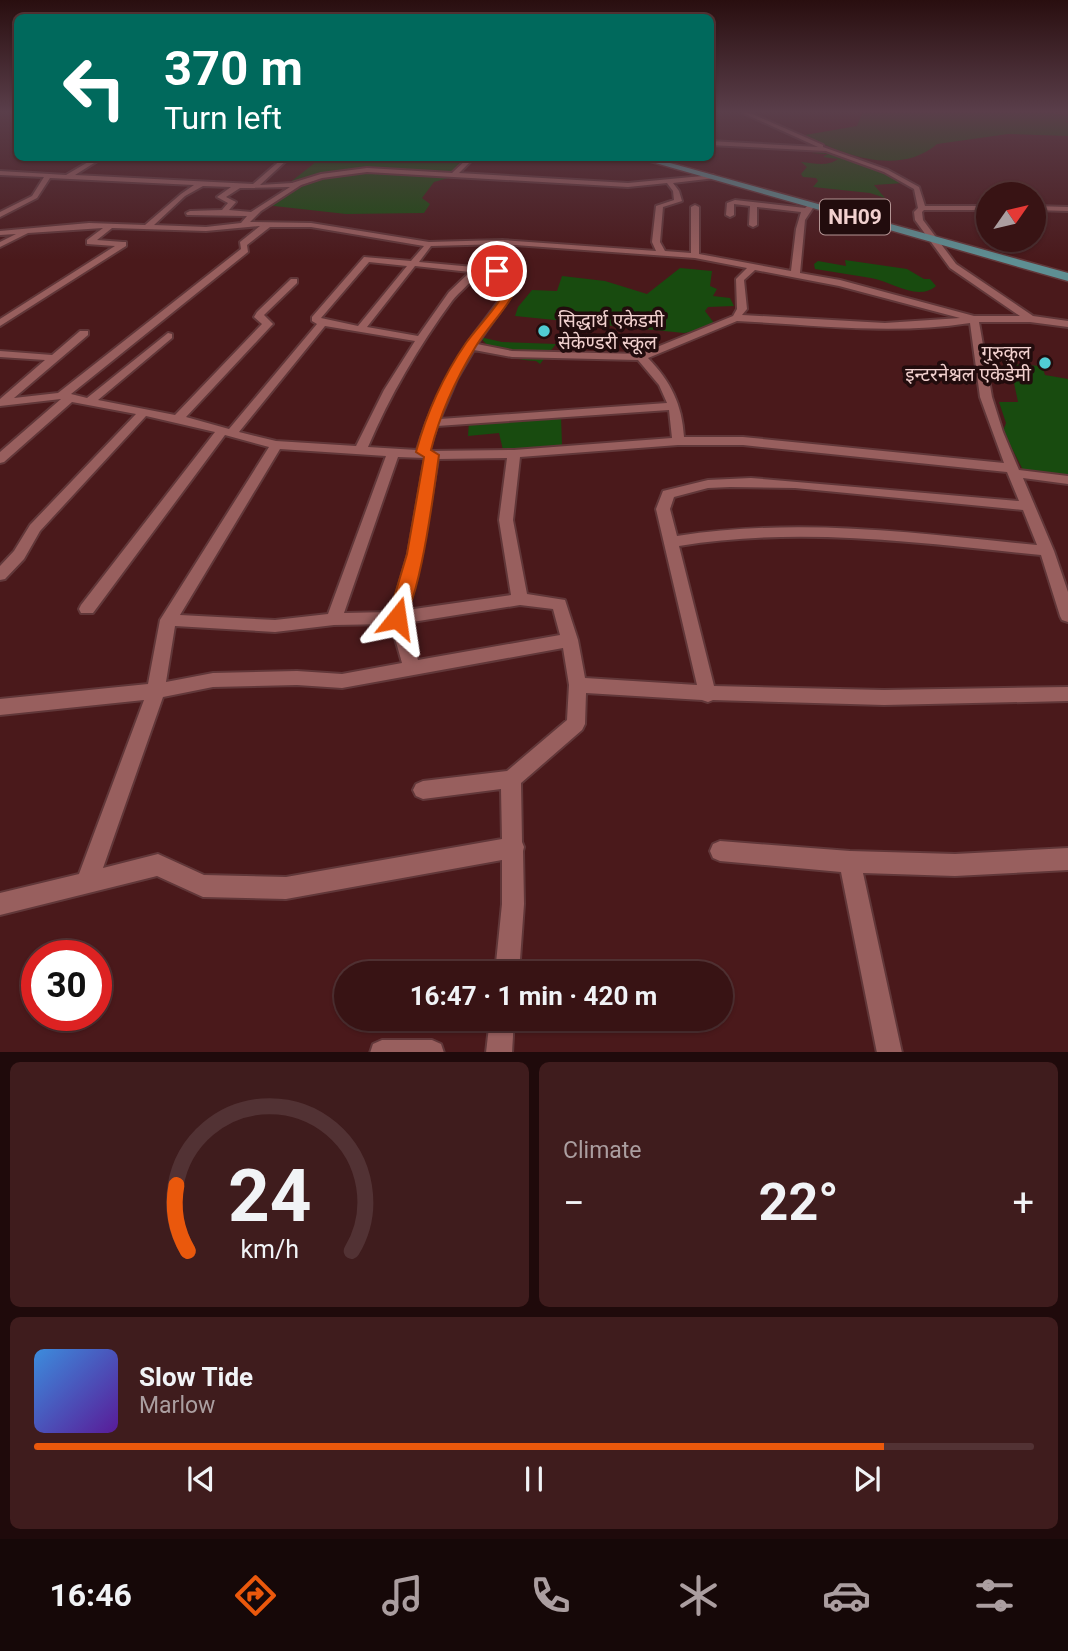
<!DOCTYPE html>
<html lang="en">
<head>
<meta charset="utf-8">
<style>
	body { margin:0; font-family:Roboto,"Noto Sans Devanagari",sans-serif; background:#3f1c1d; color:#f1f3f6; height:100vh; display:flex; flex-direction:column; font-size:26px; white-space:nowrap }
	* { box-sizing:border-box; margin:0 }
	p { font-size:23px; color:#ab9ea0 }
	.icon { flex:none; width:38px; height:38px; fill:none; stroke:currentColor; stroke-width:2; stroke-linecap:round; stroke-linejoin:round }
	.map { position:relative; height:1052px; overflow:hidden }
	.details { display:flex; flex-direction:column; gap:10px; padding:10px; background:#1f0a0b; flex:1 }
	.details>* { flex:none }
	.guide { position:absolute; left:14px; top:14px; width:700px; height:147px; border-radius:10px; box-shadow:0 2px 5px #0004,0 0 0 2px #523234; background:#00695c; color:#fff; overflow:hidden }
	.needle { width:46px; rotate:56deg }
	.fabs { position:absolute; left:976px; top:182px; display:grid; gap:14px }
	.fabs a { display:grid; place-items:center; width:70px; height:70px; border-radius:50%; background:#381314; box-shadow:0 2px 5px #0004,0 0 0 2px #523234; font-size:35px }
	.speed { position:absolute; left:21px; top:940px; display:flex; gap:14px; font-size:35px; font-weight:700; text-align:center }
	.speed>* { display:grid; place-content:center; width:91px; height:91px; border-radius:50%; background:#381314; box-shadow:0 2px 5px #0004,0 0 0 2px #523234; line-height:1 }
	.speed .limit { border:10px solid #d22; background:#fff; color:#111 }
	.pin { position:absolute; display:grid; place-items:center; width:60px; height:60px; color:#fff; margin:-30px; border:4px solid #fff; border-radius:50%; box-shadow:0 2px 7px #0007 }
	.me { position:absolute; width:77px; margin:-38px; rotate:15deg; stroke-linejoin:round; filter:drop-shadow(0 0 5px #0008) }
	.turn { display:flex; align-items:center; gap:24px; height:147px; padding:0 35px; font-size:32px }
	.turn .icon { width:91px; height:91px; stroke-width:2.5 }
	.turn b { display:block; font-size:49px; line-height:60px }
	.big { font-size:52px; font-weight:700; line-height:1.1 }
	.details .widget { flex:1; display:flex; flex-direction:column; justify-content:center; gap:10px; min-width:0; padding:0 24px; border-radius:10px; background:#3f1c1d }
	.details .dial { align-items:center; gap:0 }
	.dial svg { height:182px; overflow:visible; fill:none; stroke:#523234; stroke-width:7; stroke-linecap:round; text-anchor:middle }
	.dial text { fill:#f1f3f6; stroke:none }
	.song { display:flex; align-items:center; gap:21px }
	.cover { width:84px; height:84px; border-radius:10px; background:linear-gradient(135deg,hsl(210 70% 55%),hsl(270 70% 35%)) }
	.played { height:7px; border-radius:4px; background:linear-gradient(90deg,#ea580c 85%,#523234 85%) }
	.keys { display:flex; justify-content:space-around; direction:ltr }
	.heat { display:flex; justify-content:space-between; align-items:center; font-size:38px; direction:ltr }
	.details .tiles { flex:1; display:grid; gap:10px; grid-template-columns:1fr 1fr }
	.widget:last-child { grid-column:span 2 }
	.trip { position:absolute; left:334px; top:961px; width:399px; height:70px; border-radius:35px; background:#381314; box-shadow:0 2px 5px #0004,0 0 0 2px #523234; font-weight:700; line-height:70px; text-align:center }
	.dock { display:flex; height:112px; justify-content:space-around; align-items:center; background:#160808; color:#ab9ea0 }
	.dock .icon { width:49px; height:49px }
	.dock .on { color:#ea580c }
	.dock b { font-size:32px; color:#f1f3f6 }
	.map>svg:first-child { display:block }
</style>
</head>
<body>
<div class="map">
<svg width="1068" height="1053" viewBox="0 0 1068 1053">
	<rect width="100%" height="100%" fill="#4a191b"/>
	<g fill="#184b0f">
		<path d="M862,113H1053L1068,116V121H1065L1068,123V136L1008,134L937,144C900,176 844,156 805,135L857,126Z"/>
		<path d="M834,151L904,183L874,185L885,198L870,193L813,187L818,181L816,178L803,177L801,174L807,167L801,162C814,163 828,167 838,159L823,157L828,154L811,153Z"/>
		<path d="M321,158H473L459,175L434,182L422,198L430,204L424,213L346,214L265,205L297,188L288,184Z"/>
		<path d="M845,260L907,269L924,279H930L936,286C918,302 890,281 871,278C852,275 834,272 815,269L814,264L818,261L846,266Z"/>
		<path d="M680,268L712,271L710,286L717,289L713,296L730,298L734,306L708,307L705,311L714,323L702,330L684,333L515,316L518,307L532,290L557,291L562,276L605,281L647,294Z"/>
		<path d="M480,337L502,342L556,344L540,364L536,361C513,359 495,356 480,337Z"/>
		<path d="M1010,364L1042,366L1045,375L1068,379V477L1023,470L1003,431L1006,423L999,402H1018Z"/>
		<path d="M561,416L562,445L503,450L499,433L468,436L469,421Z"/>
	</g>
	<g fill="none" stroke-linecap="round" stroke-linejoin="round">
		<g stroke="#613739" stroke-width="4">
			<g id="street">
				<path d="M743,113H750L823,145V147L888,170L919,187L925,206H989V210H924L922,212L923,220L956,264L1033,316L1068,321V327L1030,322H979L992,397L1003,432L1019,470L1068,476V484L1023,478L1054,551L1068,592V622L1062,620L1060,616L1041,555C919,543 802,526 679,546L714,686L884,690L1068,687V701L884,705L713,700L708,702L702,700L586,693L585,724L582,730L521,783L522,842L524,847L523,851L524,904L519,973H495L502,904V860L286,899L203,897L157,876L0,915V893L79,874L144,700L0,715V699L148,684L160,620L269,447L225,435L93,613H81L79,609L81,605L215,432L146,416L40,531L24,559L5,579L0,580V566L14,551L30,525L136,414L72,402L4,462L0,463V452L61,399L0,406V399L45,360L0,357V351L52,355L80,331H88V335L14,398L58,393L241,249L240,242L260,226L206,231L112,228L97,240L123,242H126V246L0,326V319L115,246L87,244V240L103,228L28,233L0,247V242L16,234L0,235V231L89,223L145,225L181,194L194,185L50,178L37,198L0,217V212L32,196L44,177L0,175V171L66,175L95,158H102L75,175L253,184L283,158H289L260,185L292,183L321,174L367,168L452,173L468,158H474L459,173L628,183L713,175L715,178L673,183L679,191L682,201L663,207L660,242L665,251L691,253V207L695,205L699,207V254L791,271L796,229L801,212L757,207V225L753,227L749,225L750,206L734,204V215L730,217L726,215L727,203L735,200L805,208L811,203L815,205L805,220L800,273L840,280L974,316H1020L950,268L915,220L914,212L918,208L914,189L884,172L826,151L710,145V141L818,147ZM367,172L628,187L667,183L673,191L674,200L656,206L652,242L656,251L502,240L429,242L311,223L250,222L261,211L301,185L322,178ZM203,186L231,187L217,197L228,203L222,210L190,211L186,213L187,215L247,216L241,223L206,227L154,225L185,196ZM290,187L251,212L229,210L236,202L226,197L240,188ZM270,227H311L424,246L411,261L364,257L312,317V321L317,324L229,429L186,417L271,326L273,324L264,315L297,283V279H291L257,312L254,317L262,324L175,415L98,400L172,338V334L168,333L87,398L71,394L248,252L247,245ZM502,244L695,258L747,268L736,279L737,309L733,316L640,354L512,351L477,344L509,299L521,274L520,272L481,268L477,264L473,267L419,262L431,246ZM369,262L407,266L358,326L321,318ZM415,266L470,272L449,292L418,336L367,327ZM755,270L839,286L960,318L885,323L742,315L747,309L744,280ZM478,273L512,276C502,302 482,321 467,344C446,376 428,413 417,450L368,447C390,395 419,346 452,301C460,291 471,283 478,273ZM737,321C814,325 893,335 970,323L980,397L1004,463L743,437H684C682,404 671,382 648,358ZM325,326L415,341L384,390L356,446L276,441L239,432ZM474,350L512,357L638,360L659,385L667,403L440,419L457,379ZM669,410L672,438L514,450L429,451L437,426ZM678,445H743L1007,472L1019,501L751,478L708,480L663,491L656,509L697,685L585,678L578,640L565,600L527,594L513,520L520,457ZM280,449L386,456L328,614L275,620L180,615ZM398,457L425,458L408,554L391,612L344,613ZM507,458L499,520L511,595L407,610L422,554L438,459ZM730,487L795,488L1023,510L1037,545C913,533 802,517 677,536L670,509L674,497L708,488ZM520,605L553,609L560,635L418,660L406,623ZM391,624L402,663L342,674L297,671L213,673L166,682L175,626L275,632L334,625ZM563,648L569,685L567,720L507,771L423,781L416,784L413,790L416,796L423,799L501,789L502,839L286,877L204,875L158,854L103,868L163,697L213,687L297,685L342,688Z"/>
				<path d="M1034,206L1068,207V211L1034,210Z"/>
				<path d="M720,841L850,851L955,854L1068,848V870L955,876L863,873L902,1053H877L841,872L720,861L713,858L710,851L713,844Z"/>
				<path d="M490,1018H514L512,1053H486Z"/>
				<path d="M382,1040H432L441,1044L444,1053H370L373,1044Z"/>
			</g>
		</g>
		<g stroke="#613739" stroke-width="3">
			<path id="primary" d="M638,158H652L1068,273V281Z"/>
		</g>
		<use href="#street" fill="#985f5e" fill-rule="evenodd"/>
		<use href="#primary" fill="#5e8f93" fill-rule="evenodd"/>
	</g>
	<linearGradient id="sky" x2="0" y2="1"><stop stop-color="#290e0f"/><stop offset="0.43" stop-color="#5a3e4a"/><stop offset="1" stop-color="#5a3e4a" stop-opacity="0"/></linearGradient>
	<rect width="1068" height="260" fill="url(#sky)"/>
	<path fill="#ea580c" stroke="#983908" stroke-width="2" d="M497,268L522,274C514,302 492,321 476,346C457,377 440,414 431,450L439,455C435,481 419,618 397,625L388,618L407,554L424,457L416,452C426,415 444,375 466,343C482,321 504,302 511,276L494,273Z"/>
	<g fill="#51ccd3" stroke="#220c0d" stroke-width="2.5">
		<circle cx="544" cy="331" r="7"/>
		<circle cx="1045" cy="363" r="7"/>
	</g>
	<g text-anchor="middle" stroke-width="7" stroke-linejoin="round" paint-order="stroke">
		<g font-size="19" fill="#f1d0ce" stroke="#220c0d" text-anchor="start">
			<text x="558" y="327">सिद्धार्थ एकेडमी<tspan x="558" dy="22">सेकेण्डरी स्कूल</tspan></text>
			<text x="1031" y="359" text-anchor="end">गुरुकुल<tspan x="1031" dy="22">इन्टरनेश्नल एकेडेमी</tspan></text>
		</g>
		<rect fill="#220c0d" stroke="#b39594" stroke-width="2" x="820" y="199.5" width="70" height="35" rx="5"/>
		<g font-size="21" font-weight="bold" fill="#f1d0ce">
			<text x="855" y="224">NH09</text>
		</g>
	</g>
</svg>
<div class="fabs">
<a><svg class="needle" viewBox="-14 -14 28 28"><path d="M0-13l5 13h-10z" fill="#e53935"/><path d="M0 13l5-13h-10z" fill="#ab9ea0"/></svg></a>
</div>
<div class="speed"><div class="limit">30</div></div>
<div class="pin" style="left:497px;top:271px;background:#d93025"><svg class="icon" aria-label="arrive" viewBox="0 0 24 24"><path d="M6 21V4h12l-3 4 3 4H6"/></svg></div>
<svg class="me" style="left:397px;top:618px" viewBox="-20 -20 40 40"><path d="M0-17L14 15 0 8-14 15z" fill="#ea580c" stroke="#fff" stroke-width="4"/></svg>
<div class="trip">16:47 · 1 min · 420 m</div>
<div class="guide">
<div class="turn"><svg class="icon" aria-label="left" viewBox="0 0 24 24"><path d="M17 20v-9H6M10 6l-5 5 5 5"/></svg><div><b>370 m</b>Turn left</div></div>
</div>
</div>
<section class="details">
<div class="tiles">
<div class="widget dial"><svg viewBox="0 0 100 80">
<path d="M14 69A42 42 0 1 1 86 69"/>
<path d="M14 69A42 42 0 0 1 9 40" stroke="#ea580c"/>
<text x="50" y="56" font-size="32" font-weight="700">24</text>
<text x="50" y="72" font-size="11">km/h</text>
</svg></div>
<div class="widget"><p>Climate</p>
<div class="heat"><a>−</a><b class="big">22°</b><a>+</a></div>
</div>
<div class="widget">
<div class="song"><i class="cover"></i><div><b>Slow Tide</b><p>Marlow</p></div></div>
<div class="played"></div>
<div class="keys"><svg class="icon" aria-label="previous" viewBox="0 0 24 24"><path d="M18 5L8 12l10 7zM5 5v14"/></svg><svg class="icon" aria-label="pause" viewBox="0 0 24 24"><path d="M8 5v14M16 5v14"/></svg><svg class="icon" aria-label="next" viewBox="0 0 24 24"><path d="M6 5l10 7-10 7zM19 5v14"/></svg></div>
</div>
</div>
</section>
<nav class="dock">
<b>16:46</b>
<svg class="icon on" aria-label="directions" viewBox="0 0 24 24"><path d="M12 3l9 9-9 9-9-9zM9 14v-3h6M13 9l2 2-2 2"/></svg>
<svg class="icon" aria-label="music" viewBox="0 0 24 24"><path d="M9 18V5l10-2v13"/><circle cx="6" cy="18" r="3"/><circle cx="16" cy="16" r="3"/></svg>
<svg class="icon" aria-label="phone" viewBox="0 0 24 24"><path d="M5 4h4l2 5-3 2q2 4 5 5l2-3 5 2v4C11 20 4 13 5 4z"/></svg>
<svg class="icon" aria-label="climate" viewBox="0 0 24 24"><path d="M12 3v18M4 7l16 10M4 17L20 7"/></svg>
<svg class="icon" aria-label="car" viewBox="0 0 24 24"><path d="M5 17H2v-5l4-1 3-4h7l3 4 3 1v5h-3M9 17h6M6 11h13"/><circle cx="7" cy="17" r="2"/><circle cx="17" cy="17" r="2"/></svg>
<svg class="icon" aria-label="filters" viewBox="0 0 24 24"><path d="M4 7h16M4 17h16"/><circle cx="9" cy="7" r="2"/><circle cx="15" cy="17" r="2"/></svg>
</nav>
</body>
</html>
